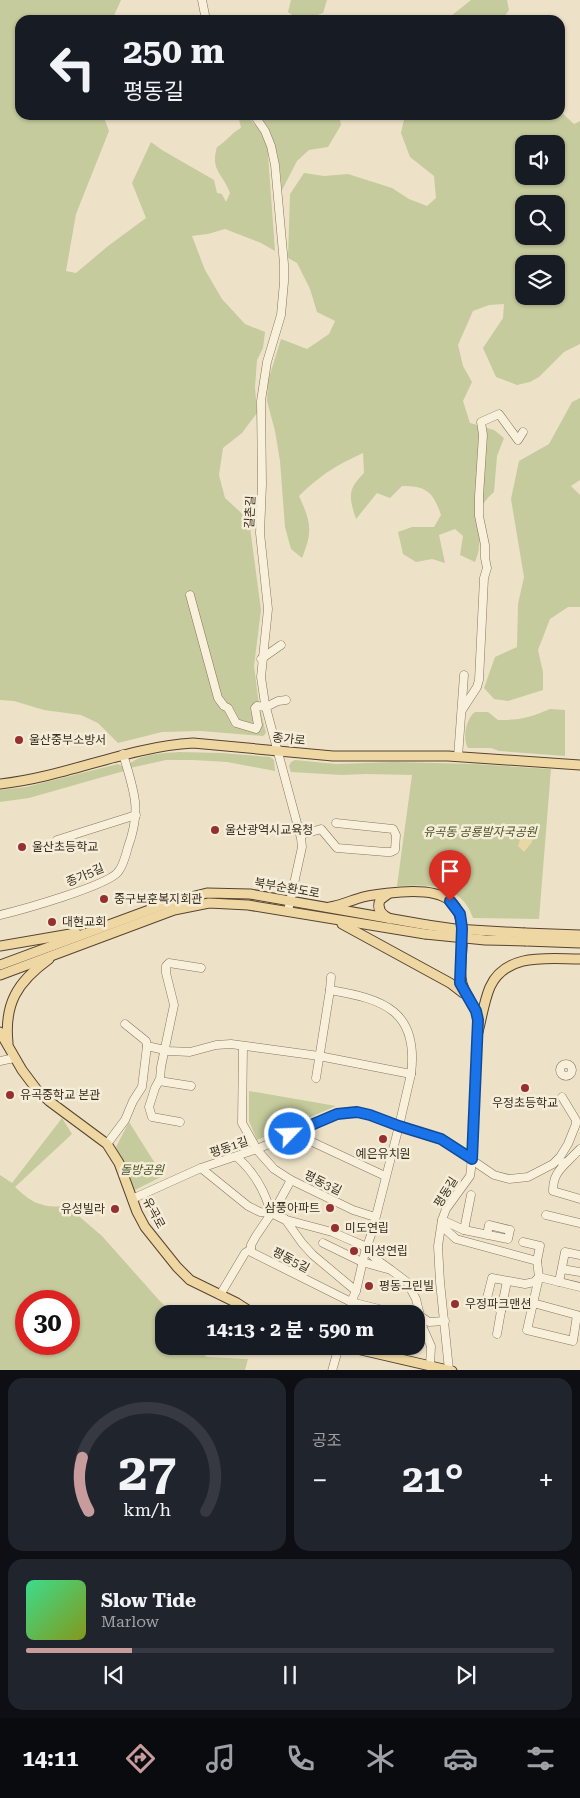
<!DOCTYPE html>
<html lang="ko">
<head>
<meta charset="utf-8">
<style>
	body { margin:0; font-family:"Roboto Serif","Noto Sans KR",serif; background:#20242c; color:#f1f3f6; height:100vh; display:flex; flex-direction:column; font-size:19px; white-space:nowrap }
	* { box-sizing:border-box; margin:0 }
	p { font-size:16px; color:#9ea1a6 }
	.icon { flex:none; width:28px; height:28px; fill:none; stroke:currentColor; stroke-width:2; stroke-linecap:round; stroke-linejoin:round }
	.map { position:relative; height:1370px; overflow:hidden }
	.sheet { display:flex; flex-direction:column; gap:8px; padding:8px; background:#0d0f14; flex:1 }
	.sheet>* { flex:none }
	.banner { position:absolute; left:15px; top:15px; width:550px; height:105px; border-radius:15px; box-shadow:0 1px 4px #0004; background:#171b24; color:#f1f3f6; overflow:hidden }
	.controls { position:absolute; left:515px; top:135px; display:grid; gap:10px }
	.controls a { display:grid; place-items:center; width:50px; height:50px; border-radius:10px; background:#171b24; box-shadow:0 1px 4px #0004; font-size:25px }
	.speed { position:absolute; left:15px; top:1290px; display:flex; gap:10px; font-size:25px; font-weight:700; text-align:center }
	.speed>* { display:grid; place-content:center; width:65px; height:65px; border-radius:50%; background:#171b24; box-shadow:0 1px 4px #0004; line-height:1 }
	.speed .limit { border:8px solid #d22; background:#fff; color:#111 }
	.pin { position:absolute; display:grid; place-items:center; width:42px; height:42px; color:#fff; margin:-51px -21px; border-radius:50% 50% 50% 0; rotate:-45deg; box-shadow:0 0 5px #0007 }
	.pin .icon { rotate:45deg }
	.me { position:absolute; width:55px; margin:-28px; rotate:66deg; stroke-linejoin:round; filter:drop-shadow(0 0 4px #0008) }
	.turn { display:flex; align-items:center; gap:18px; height:105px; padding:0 25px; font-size:22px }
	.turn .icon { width:65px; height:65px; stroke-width:2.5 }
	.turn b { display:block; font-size:35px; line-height:42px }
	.big { font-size:38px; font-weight:700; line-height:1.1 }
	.sheet .tile { flex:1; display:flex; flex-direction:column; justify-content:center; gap:8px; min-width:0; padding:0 18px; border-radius:15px; background:#20242c }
	.sheet .dial { align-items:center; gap:0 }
	.dial svg { height:130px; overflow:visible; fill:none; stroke:#363941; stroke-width:7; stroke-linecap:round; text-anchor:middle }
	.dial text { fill:#f1f3f6; stroke:none }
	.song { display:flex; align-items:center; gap:15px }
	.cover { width:60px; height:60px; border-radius:8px; background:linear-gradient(135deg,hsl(150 70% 55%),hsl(70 70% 35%)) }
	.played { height:5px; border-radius:2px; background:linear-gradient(90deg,#c89b9d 20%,#363941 20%) }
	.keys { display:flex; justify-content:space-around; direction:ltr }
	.heat { display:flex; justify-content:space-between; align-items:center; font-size:28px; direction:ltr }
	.sheet .tiles { flex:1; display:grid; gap:8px; grid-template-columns:1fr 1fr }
	.tile:last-child { grid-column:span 2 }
	.trip { position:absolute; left:155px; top:1305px; width:270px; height:50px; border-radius:15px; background:#171b24; box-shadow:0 1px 4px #0004; font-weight:700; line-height:50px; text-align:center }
	.tabs { display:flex; height:80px; justify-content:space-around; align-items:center; background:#090b0e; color:#9ea1a6 }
	.tabs .icon { width:35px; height:35px }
	.tabs .selected { color:#c89b9d }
	.tabs b { font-size:22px; color:#f1f3f6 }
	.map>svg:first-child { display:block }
</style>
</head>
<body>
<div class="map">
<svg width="580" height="1371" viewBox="0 0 580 1371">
	<rect width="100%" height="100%" fill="#ede2c8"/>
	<g fill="#c5cb9c" fill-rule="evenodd">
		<path d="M0,0H121L112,20H20V115H103L109,131L76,214L66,271L76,273L108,246L146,218L132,183L151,142L162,150L214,180L217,193L222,194L226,202L230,193C223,173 210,171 217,147C227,141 231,133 241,128L239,119L244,115H246L257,127L267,141L275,251L261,243L225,229L208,234L192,236L205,270L222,299L245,324L265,332L263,348L257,360L255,387L257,413L242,433L223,448L219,475L225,498L249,520L261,610L254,666L259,705L266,733L263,736L201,731L162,732L118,743L98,723L81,715L44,710L14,701L0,700Z"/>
		<path d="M291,0H327L323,13L309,18H296L288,12Z"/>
		<path d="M471,0H507L509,10L502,20H446Z"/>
		<path d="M560,111L574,124L580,121V344L564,352L539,377L530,382L517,385L496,377L483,348L503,318L504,304L489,305L473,311L458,345L463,366L472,382L463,401L470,423L494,430L504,438L497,456L494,492C470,513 483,521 479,546C479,551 477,557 475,562L460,555L463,536L455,529L439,535L445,563L432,559L416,562L403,554L398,532L412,527H434L441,515C433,492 427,486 402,486L390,498L377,493L356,519C349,497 347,490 364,473L363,453C335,466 322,474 299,496C311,522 313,531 302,558L291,549L285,527L280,461L275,431L267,401L268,381L281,339L307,349L329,334L335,321L317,312L310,289L297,263L288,258L290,194L304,173L324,176L348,174L392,188L409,199L427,206L436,198L434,176L410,157L401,133L405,115H560ZM524,144H556V176H524ZM524,204H556V236H524ZM524,264H556V296H524Z"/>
		<path d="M259,115H339L341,125L328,147L309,150L297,161L282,190C280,163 277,136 259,115Z"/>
		<path d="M580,398V480L571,486L580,495V607H568L550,619L538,650L543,672V690L508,701L494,699L484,688L495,657L517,647L518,604L524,577L511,499L519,461L549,444L572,402Z"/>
		<path d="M550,709L565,710V756L499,751L491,748H468C462,739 466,718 475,712H488L498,720C520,720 529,718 550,709Z"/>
		<path d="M179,752L222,753L270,757L274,760L275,771L227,762L193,760H166L130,768L129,765C137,754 166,753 179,752Z"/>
		<path d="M295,760L336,764L394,762L474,764L551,769L539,919L473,918C461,882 427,885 397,886L412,775L366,774L342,775L291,772L289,766L291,762Z"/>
		<path d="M118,764L122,766L124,771L29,798L0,802V790L26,787Z"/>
		<path d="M249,1091L336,1106L257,1140L249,1121Z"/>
		<path d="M62,1118L72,1134L15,1187C33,1204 43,1208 67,1206L102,1236L158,1299L173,1314H164V1346H192L207,1357L248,1359L245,1370H0V1175L12,1183ZM26,1301H69V1344H26Z"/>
		<path d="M129,1122L163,1176L135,1190L116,1147Z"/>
	</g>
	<path fill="#e8d7a7" d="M526,832H533L532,842L524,852L518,846L522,833Z"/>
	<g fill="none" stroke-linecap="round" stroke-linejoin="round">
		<g stroke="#89755d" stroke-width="9">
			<g id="minor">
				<path d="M202,0L206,20"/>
				<path d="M254,115L265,131L271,146L275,165L284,264V282L281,315L267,362L261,401L262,484L260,533L268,609L261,677L265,704L301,838L302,847L288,911"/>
				<path d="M190,595L218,698L224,706L228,708L236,723L256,729L258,725L255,708L257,706L266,707L278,701L286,700"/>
				<path d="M261,659L281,645"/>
				<path d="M462,710L477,687L479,680L484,578L487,568L485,558V545L479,516V496L483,435L481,422L499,414L518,440L523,432"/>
				<path d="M458,757L464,675"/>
				<path d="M301,835L321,829L337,848L386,852H391L395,850L396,835L393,829L336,823"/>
				<path d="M57,840L136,815"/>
				<path d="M0,915C21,910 107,886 118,872C123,866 126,855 128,847C142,808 134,792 123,754"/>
				<path d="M330,990L331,977"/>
				<path d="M125,1024L146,1041L147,1046L169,1051L190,1052L216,1045L231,1044L319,1056L411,1074L399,1126L372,1232L365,1252L356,1291L351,1302"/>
				<path d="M243,1047L242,1123L258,1151L274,1169L291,1180L353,1210L375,1217"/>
				<path d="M0,1061L14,1058"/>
				<circle cx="566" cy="1070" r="6"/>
				<path d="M316,1078L330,990C384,999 419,1011 411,1074"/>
				<path d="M159,1081L191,1086"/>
				<path d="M180,1122L152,1117L149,1107L155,1088L160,1079L161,1067L174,1005L166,973V966L169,963L201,968"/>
				<path d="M290,1134L308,1140L385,1176"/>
				<path d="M107,1144L125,1120L133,1101L142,1087L147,1046"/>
				<path d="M237,1157C254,1172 265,1191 271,1213"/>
				<path d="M567,1162C558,1171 553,1177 553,1191L580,1199"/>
				<path d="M562,1163L567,1162L580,1149"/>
				<path d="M201,1168L248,1206L260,1212L271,1213L283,1219L332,1232L348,1239L362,1245L377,1260L391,1270"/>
				<path d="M291,1180L279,1202L256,1236L251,1245V1252L351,1302L399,1314"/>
				<path d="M132,1199L201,1168L257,1149L337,1115L357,1112L370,1115L399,1126L441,1139L494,1175L509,1179L528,1177L553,1164L560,1157L568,1144L576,1124V1120L562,1097"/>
				<path d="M546,1215L580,1223"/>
				<path d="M285,1219L302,1243L313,1255L356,1291"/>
				<path d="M442,1220L464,1230L508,1239L510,1230L489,1225L487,1235"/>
				<path d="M442,1226L456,1239L537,1261L539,1277L527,1330L573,1341L577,1315L533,1303"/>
				<path d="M464,1230L471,1195"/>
				<path d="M523,1242L540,1246L537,1261"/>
				<path d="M323,1243L362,1262L391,1270L407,1282L416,1299L423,1328L431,1346L430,1366"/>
				<path d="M562,1269L580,1272"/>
				<path d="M507,1281L501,1311L487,1298L492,1278L525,1284L534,1282L539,1277L580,1287"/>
				<path d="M559,1282L565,1252L580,1255"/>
				<path d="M220,1295L245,1253L251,1249"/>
				<path d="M420,1316L429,1322L445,1321"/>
				<path d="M497,1334L501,1311"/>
				<path d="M449,1370L440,1282L438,1246L442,1220L446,1209L470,1176L471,1169L478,1020L476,1011L469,998"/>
				<path d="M332,1371L339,1346"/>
			</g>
		</g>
		<g stroke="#574331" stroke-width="11">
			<g id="major">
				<path d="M0,784C66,777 126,747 193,743L333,756H448L580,765"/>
				<path d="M388,894L380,900C376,909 382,915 390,919"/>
				<path d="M330,907C342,905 352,900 363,897C375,894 389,893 401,892C445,889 466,899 462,947C461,966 457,981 469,998"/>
				<path d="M342,924L450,983L463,993"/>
				<path d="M525,933L580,935"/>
				<path d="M526,941L580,943"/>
				<path d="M0,946L76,933"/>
				<path d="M0,965L171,902L207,893L250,894L427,925"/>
				<path d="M0,975L174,910L209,903L248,905L425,934"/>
				<path d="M0,1032L22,1070L37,1090L49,1101L107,1144L119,1163L137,1212L145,1227L177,1267L190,1280L237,1303L254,1314"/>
				<path d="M478,1032C482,1017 484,1001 490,987C506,952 549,959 580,959"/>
				<path d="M8,1043C4,1004 17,982 49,959"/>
				<path d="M344,1346L452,1371"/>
			</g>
		</g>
		<use href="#minor" stroke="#f8f0db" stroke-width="8"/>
		<use href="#major" stroke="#eed7a2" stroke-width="9"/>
		<g stroke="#574331" stroke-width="11" stroke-linecap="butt">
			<g id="major-bridge">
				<path d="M427,925L455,929L525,933"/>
				<path d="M425,934L485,940L526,941"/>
			</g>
		</g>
		<use href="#major-bridge" stroke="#eed7a2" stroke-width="9"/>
	</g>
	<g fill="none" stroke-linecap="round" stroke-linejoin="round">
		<g stroke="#114b97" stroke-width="12">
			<path id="route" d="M290,1134L337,1114L357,1112L370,1115L399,1126L441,1139L472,1159L478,1020L476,1011L460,983L462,928L460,914L450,901"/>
		</g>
		<use href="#route" stroke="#1a73e8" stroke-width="9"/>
	</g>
	<g fill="#963030" stroke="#f5edd7" stroke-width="2">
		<circle cx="19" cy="740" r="5"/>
		<circle cx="215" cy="830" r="5"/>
		<circle cx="22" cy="847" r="5"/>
		<circle cx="104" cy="899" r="5"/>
		<circle cx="52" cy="922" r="5"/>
		<circle cx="525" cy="1088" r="5"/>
		<circle cx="10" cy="1095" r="5"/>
		<circle cx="383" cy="1139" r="5"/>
		<circle cx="330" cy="1208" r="5"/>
		<circle cx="115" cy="1209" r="5"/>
		<circle cx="335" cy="1228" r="5"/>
		<circle cx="354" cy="1251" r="5"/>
		<circle cx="369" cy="1286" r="5"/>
		<circle cx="455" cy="1304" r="5"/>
	</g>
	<g text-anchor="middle" stroke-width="5" stroke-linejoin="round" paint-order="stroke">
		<g font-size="12" fill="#3a2d21" stroke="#f5edd7">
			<text transform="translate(250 512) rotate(-87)" y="4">길촌길</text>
			<text transform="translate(289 739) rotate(6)" y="4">종가로</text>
			<text transform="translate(85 875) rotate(-23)" y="4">종가5길</text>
			<text transform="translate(287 888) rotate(10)" y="4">북부순환도로</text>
			<text transform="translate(229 1147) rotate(-19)" y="4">평동1길</text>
			<text transform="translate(323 1183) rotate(26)" y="4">평동3길</text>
			<text transform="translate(446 1192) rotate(-58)" y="4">평동길</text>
			<text transform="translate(154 1213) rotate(62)" y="4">유곡로</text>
			<text transform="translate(291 1260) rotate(28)" y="4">평동5길</text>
		</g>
		<g font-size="12" fill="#3a2d21" stroke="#f5edd7" text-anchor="start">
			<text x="29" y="744">울산중부소방서</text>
			<text x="225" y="834">울산광역시교육청</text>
			<text x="32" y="851">울산초등학교</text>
			<text x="114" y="903">중구보훈복지회관</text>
			<text x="62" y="926">대현교회</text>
			<text x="20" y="1099">유곡중학교 본관</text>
			<text x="525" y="1107" text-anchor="middle">우정초등학교</text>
			<text x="383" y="1158" text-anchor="middle">예은유치원</text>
			<text x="320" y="1212" text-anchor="end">삼풍아파트</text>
			<text x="105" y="1213" text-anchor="end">유성빌라</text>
			<text x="345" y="1232">미도연립</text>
			<text x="364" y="1255">미성연립</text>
			<text x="379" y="1290">평동그린빌</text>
			<text x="465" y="1308">우정파크맨션</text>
		</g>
		<g font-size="12" font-style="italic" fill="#495528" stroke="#f5edd7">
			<text x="480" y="836">유곡동 공룡발자국공원</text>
			<text x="142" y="1174">돌방공원</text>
		</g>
	</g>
</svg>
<div class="controls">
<a><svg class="icon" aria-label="sound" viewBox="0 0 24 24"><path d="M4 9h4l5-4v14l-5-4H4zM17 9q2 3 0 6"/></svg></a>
<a><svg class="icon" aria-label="search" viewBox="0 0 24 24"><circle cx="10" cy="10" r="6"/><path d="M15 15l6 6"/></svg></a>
<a><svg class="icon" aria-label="layers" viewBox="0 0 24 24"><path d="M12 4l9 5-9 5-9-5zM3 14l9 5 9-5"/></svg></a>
</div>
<div class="speed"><div class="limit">30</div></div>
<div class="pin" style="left:450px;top:901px;background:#d93025"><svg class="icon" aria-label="arrive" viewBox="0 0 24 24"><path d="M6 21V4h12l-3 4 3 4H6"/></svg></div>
<svg class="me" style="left:290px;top:1134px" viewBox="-20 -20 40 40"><circle r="17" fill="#1a73e8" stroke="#fff" stroke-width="3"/><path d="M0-11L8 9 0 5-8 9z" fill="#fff"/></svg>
<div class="trip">14:13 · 2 분 · 590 m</div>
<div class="banner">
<div class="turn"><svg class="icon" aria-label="left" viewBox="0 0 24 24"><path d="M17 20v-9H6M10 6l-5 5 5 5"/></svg><div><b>250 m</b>평동길</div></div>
</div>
</div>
<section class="sheet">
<div class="tiles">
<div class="tile dial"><svg viewBox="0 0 100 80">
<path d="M14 69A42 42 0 1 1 86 69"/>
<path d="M14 69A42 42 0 0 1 10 36" stroke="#c89b9d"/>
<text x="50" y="56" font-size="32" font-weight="700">27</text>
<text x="50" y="72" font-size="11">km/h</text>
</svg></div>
<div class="tile"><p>공조</p>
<div class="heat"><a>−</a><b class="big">21°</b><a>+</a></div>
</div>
<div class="tile">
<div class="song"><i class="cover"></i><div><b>Slow Tide</b><p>Marlow</p></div></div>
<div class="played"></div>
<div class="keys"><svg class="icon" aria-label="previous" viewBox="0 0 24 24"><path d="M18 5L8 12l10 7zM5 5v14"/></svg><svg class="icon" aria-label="pause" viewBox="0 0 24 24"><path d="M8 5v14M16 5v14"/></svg><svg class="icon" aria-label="next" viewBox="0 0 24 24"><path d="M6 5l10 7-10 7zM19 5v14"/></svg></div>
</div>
</div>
</section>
<nav class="tabs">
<b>14:11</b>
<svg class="icon selected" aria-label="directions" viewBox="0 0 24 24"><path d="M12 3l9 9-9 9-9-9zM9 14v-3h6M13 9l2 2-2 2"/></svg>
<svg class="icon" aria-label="music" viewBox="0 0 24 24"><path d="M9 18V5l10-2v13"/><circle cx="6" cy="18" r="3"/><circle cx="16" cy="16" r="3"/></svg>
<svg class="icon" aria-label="phone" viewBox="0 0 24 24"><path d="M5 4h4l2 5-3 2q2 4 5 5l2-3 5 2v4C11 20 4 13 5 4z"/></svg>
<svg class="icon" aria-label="climate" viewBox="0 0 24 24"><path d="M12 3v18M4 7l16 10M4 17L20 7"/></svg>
<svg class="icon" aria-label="car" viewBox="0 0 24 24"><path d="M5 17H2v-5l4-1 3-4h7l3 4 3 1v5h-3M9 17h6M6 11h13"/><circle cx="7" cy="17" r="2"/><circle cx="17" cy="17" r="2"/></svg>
<svg class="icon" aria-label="filters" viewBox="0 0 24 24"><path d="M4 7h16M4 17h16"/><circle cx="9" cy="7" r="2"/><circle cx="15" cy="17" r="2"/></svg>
</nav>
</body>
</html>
